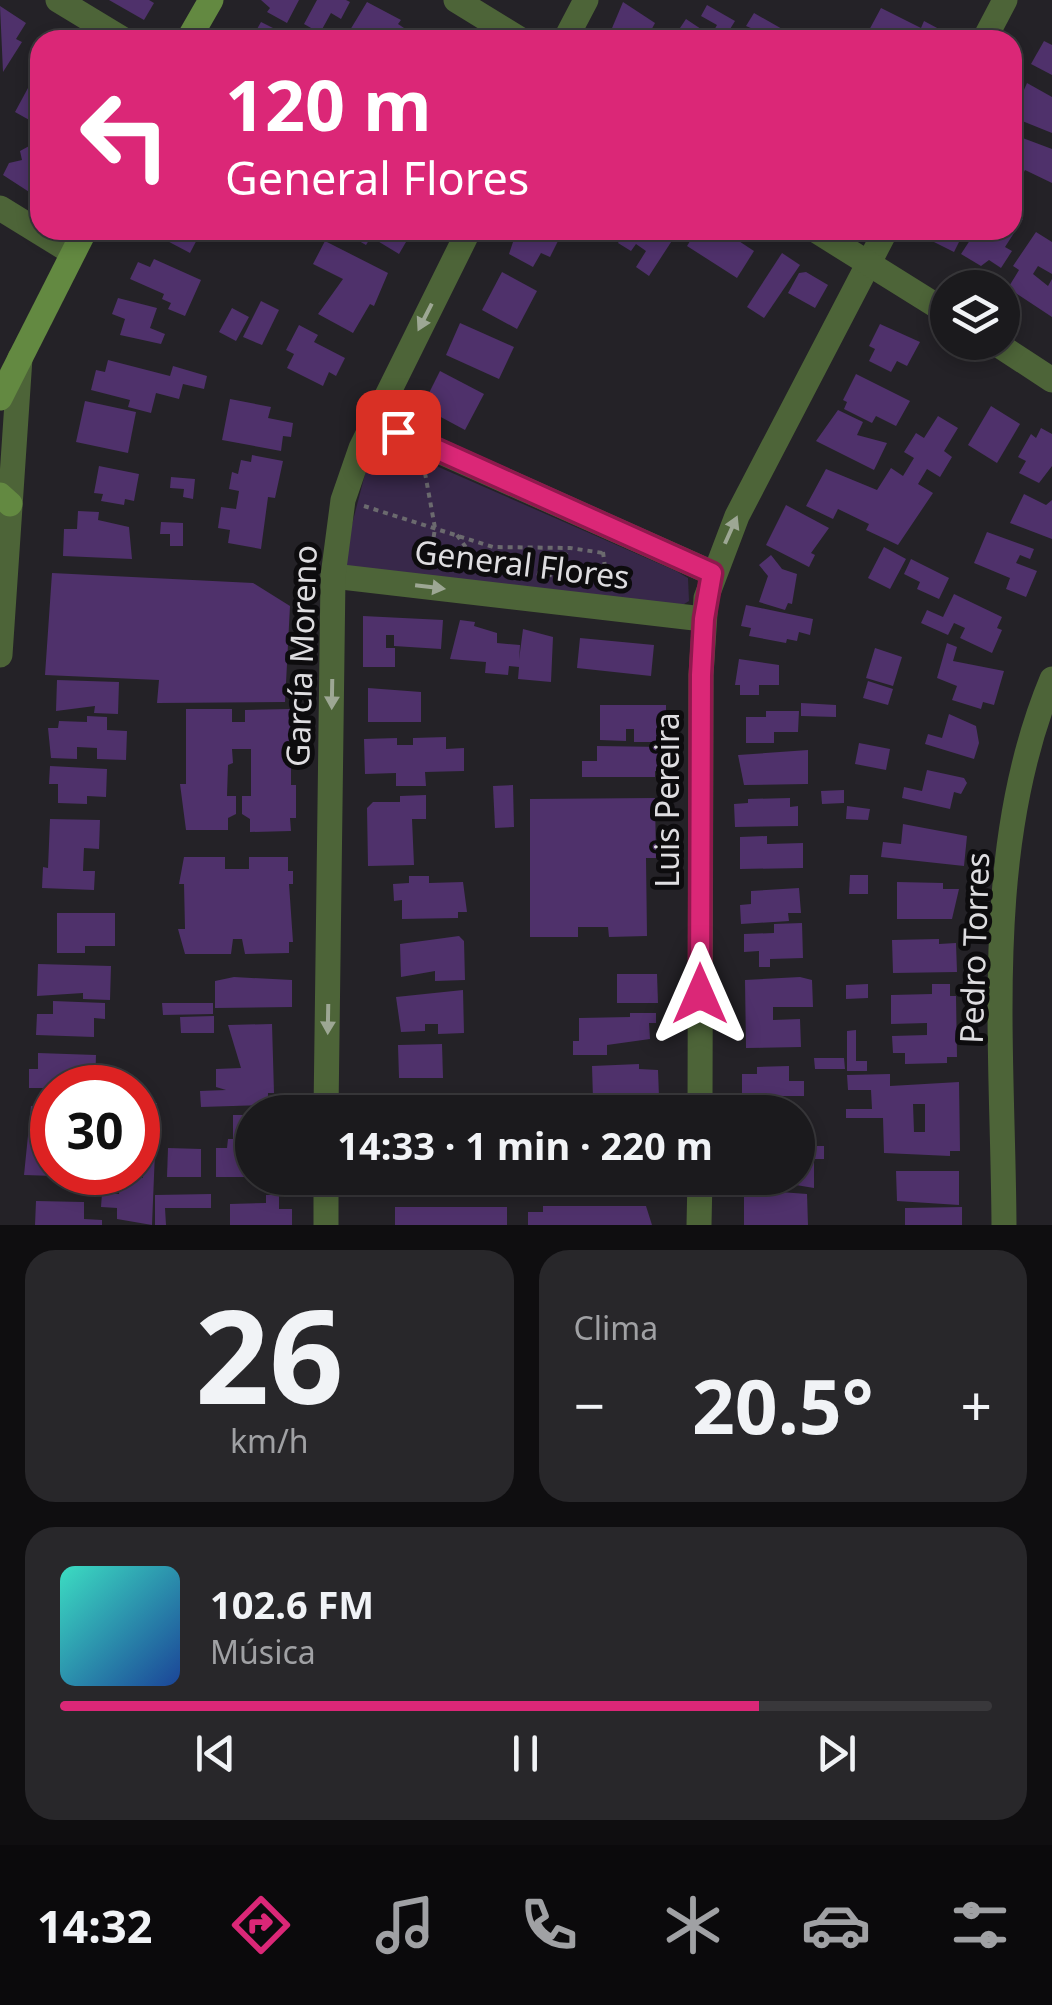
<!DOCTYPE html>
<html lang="es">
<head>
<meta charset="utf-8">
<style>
	body { margin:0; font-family:"Noto Sans",sans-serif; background:#28272a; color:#f1f3f6; height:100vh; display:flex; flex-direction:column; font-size:38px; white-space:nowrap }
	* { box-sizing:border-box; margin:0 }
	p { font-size:32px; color:#a0a1a4 }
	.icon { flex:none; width:55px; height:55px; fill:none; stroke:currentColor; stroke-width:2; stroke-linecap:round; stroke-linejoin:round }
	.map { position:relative; height:1225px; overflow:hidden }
	.sheet { display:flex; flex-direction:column; gap:25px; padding:25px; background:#0f0e10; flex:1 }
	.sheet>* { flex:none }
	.guide { position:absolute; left:30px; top:30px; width:992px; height:210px; border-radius:30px; box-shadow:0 5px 15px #0003,0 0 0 2px #39383b; background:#db2777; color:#fff; overflow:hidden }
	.fabs { position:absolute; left:930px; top:270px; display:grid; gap:20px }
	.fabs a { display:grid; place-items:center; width:90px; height:90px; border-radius:50%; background:#1b1a1d; box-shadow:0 5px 15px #0003,0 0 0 2px #39383b; font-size:50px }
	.speed { position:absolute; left:30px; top:1065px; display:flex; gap:20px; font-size:50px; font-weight:700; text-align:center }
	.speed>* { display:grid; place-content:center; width:130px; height:130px; border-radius:50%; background:#1b1a1d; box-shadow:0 5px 15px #0003,0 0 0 2px #39383b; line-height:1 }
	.speed .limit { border:15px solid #d22; background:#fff; color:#111 }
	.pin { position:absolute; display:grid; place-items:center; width:85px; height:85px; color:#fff; margin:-42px; border-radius:20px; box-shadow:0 5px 15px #0006 }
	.me { position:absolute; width:110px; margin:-55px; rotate:0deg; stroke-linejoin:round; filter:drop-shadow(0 0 8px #0008) }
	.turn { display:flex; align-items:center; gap:35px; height:210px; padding:0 30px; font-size:45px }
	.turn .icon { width:130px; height:130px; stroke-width:2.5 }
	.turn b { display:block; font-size:70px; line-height:85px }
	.big { font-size:75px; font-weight:700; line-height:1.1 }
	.sheet .tile { flex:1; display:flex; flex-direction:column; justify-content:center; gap:15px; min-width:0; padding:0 35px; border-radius:30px; background:#28272a }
	.sheet .dial { align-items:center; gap:0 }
	.dial b { font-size:130px; line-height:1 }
	.song { display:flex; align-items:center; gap:30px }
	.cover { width:120px; height:120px; border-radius:15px; background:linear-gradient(135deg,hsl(170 70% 55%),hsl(220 70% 35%)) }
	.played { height:10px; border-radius:5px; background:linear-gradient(90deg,#db2777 75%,#39383b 75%) }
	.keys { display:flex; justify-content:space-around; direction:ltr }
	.heat { display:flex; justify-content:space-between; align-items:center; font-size:55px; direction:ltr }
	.sheet .tiles { flex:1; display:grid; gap:25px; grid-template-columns:1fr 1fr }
	.tile:last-child { grid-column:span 2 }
	.trip { position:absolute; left:235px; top:1095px; width:580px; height:100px; border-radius:50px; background:#1b1a1d; box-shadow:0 5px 15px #0003,0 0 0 2px #39383b; font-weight:700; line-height:100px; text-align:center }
	.dock { display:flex; height:160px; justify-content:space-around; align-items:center; background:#0b0a0c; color:#a0a1a4 }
	.dock .icon { width:70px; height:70px }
	.dock .selected { color:#db2777 }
	.dock b { font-size:45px; color:#f1f3f6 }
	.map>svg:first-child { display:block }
</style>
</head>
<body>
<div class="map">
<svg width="1052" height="1225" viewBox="0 0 1052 1225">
	<rect width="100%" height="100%" fill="#242227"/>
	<path fill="#38284a" d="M386,444L676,571L688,578L689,601L676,609L354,570L342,563L372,447Z"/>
	<g fill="#4f316b" fill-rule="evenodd">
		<path d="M109,0H149L154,3L144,20Z"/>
		<path d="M261,0H299L287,23L267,12L270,8Z"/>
		<path d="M317,0H346L350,2L341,19L331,13L320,33L304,24Z"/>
		<path d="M367,2L401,20L398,24L404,28L397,40H344Z"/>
		<path d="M623,2L655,23L646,40H607Z"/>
		<path d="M707,5L735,21L724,39L713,32L717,25L701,16Z"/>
		<path d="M0,6L26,23L16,39L22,42L3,72Z"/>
		<path d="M881,8L921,28L924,21L939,29L934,40H879L867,34Z"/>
		<path d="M754,13L784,30L779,40L746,26Z"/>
		<path d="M686,19L701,29L698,33L708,40H672Z"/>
		<path d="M261,22L297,40H251Z"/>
		<path d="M1044,41L1052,45V75L1031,64Z"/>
		<path d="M1027,83L1052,97V133L1012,117Z"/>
		<path d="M28,88L40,95V126L15,112Z"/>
		<path d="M1012,134L1052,149V183L1025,170L1021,178L1012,174Z"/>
		<path d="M31,145L40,150V199L3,175L9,163L22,160L20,151Z"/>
		<path d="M1012,212L1023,219L1005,247L1012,251L1001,268L989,260L981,266L961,254L974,234L981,238L985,232L981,230H1012Z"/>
		<path d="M159,230H202L190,253L156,235Z"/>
		<path d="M340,230H413L399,254L371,237L366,245Z"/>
		<path d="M517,230H537L558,241L550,257L541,253L533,267L509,254Z"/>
		<path d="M626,230H666L675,236L649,276L636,267L646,251L636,244L631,251L618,243Z"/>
		<path d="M697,230H722L754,251L737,278L687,246Z"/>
		<path d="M930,230H965L954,252L926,238Z"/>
		<path d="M1036,232L1052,242V274L1038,266L1033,274L1048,286L1052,279V317L1008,288L1019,270L1013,266Z"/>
		<path d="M325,241L388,273L374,306L370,304L353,333L318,314L343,279L313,264Z"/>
		<path d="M782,253L800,265L764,318L747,307Z"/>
		<path d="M154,259L201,280L185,316L168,309L171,303L162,299L164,294L130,279L138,262L150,267Z"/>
		<path d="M502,272L537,291L517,329L482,310Z"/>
		<path d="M806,272L828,285L815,308L788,293L799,273Z"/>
		<path d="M118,298L157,308L150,328L165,334L161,344L120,335L125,319L112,314Z"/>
		<path d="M261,301L279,310L262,345L243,337Z"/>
		<path d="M232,308L249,317L236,341L219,332Z"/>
		<path d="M460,323L514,347L499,379L446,355Z"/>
		<path d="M880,324L920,342L907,366L897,361L891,372L869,361L875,349L869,346Z"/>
		<path d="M299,325L318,335L314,342L345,358L336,376L329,372L323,386L287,368L294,354L286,350Z"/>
		<path d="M108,360L170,376L173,366L207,376L204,389L183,384L179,399L156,393L151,413L128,407L130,400L91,390L96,370L105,372Z"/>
		<path d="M440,371L484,394L465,430L422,407Z"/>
		<path d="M856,374L910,401L896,426L876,416L872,423L844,409L847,402L843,400Z"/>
		<path d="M230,399L271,407L268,418L293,423L291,437L283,436L281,451L222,440Z"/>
		<path d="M85,401L136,412L128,453L76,442Z"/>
		<path d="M991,406L1020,424L997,463L968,445Z"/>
		<path d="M838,410L863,422L857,435L887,443L874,470L816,441Z"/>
		<path d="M938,416L958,428L944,451L952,457L940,477L927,469L918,484L933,493L898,545L866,530L869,524L838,509L833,519L806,506L826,469L877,490L891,468L903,476L914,458L904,452L916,433L924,438Z"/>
		<path d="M1041,428L1052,434V466L1039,483L1019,473L1026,461L1018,457L1031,434L1036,438Z"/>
		<path d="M252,455L283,461L275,498L268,497L261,549L228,543L230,530L218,528L221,507L236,509L239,491L229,489L232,472L238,474L241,460L251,462Z"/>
		<path d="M99,466L139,474L134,501L125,499L124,505L101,501L103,494L94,493Z"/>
		<path d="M171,477L195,479L193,499L183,497L184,489L170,488Z"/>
		<path d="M1024,494L1046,505L1052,500V539L1010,523Z"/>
		<path d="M786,505L829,528L811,553L815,555L809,567L766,545Z"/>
		<path d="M78,511L99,512L98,520L129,527L132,559L63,556L64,529H77Z"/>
		<path d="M161,522L183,523V546H170V534H160Z"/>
		<path d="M987,532L1034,549L1030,559L1020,555L1016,563L1037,571L1026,597L1006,589L1010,578L974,563Z"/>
		<path d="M884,547L906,559L890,589L868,578Z"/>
		<path d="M771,555L782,569L797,574L792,604L788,603L785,610L759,602L768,576L759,565Z"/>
		<path d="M911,559L949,578L939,599L917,589L920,582L904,574Z"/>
		<path d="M52,573L253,583L290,606L285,702L157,703L159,680L45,675Z"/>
		<path d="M954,594L1002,617L997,628L1002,630L992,653L960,638L965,628L954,623L948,635L921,623L927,610L943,617Z"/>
		<path d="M746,605L813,619L810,635L799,632L797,641L787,639L786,643L749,636L751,628L741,626Z"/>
		<path d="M363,616L443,620L441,649L394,646V635H386V648H395V667H363Z"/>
		<path d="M460,620L475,622L474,626L497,633V643L520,645L519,660L523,629L553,637L551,682L518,679L519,667L509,666L508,675L485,673L486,662L450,659Z"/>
		<path d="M580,638L654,645L651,676L577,668Z"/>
		<path d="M947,643L957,647L953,661L1004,671L994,705L983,702L981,709L952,700L957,686L937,678Z"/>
		<path d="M875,648L902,657L893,686L866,678Z"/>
		<path d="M739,659L779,665V685H759V695H740V685H735Z"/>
		<path d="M57,680L119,682L118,714L94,713L95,706L56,711Z"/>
		<path d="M868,681L893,689L888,705L863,698Z"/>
		<path d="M368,688L421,692V722H368Z"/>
		<path d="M801,703L836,705V717L801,716Z"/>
		<path d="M600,705H666V742H634V729H626V741L600,740Z"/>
		<path d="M186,709H232V722H245V710L290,709V721H295L296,735H291V785H296V818H290L291,831L250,832V819L242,814V796H251V749H232L233,763L228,765L227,796H236V814L228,818V830H186L180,784H186Z"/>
		<path d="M766,711H799L798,732H774V743H746V717H766Z"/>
		<path d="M949,714L976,726L979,743L974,759L925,744L928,734L942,738Z"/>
		<path d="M87,716L107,717V730L127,731L126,760L97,759V748L77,747V759L51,758L48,728H58L59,721L87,722Z"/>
		<path d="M446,737V749L464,748V771L425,772L426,786H396V773L365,774L364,739L397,738V745H413V738Z"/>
		<path d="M859,743L890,749L886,770L855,764Z"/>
		<path d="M597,746L663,747V772L655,771V777H582V761H597Z"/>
		<path d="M808,750V784L744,785L738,755Z"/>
		<path d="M50,766L107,769L106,797L87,796V804L58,803V784H49Z"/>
		<path d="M927,770L964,778L967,783L961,794L954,792L950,809L902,798L904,787L922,791Z"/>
		<path d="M513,785L514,827L495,828L493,786Z"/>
		<path d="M844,790V803L822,804L821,791Z"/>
		<path d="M426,795V819H412L414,865L368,866L367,808L373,802H400V796Z"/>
		<path d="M655,798L656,858H646L647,936L609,937L608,927H578V937H530V799Z"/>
		<path d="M790,798V807L798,806V826L735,827L734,804L748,803V799Z"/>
		<path d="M847,806L870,809L868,820L846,819Z"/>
		<path d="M50,819L100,820L99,849L84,848L83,871H95L94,890L42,888L43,867L48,868Z"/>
		<path d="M903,824L967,836L964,866L881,857L883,842L901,844Z"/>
		<path d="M767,836V844L803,843V868L740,869V837Z"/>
		<path d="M184,857H225V869H249V857H288V871H293V884H289L293,942H289V953L245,954L242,939H233L231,954H185L178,929H185L184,884H179Z"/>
		<path d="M850,875H868V894H849Z"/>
		<path d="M409,876H429V883L463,882L467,912H458V918L402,919V900L394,901L393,884L409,883Z"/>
		<path d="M897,882L943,883V889H959L952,919H897Z"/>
		<path d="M799,888L801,913H788L789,921L741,924L740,905L751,904V891Z"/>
		<path d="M57,913H115V946H85V953H57Z"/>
		<path d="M802,923L803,958L770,959V967H759V951L744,952V934L774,933V924Z"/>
		<path d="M459,936L464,941L465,980L435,981V971L401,977L400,944Z"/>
		<path d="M939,939V944L956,943L957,972L893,973L892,940Z"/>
		<path d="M38,964L111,966L110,1000L83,999V993L37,996Z"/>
		<path d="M617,974H657L658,1003H617Z"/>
		<path d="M234,977L292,980V1007L215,1008V981Z"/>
		<path d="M800,977L812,980L813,1007H773V1020L800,1019L801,1047L746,1048L745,980Z"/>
		<path d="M868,984V998L846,999V985Z"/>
		<path d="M932,984H950V996H956L957,1057H947V1063L905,1064V1053H893L892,1036L927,1035V1023L891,1024V995L932,994Z"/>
		<path d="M463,990L464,1033L438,1034V1024H425V1031L401,1032L396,997Z"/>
		<path d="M53,1001L105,1003V1019L94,1018V1037L36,1035L37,1014H53Z"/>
		<path d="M162,1003H213V1014L163,1015Z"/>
		<path d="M630,1013H656V1023H649L650,1039L607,1045V1055H573V1041H579V1018L630,1017Z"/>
		<path d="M214,1016V1033H181L180,1017Z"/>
		<path d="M272,1024L274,1093H268V1105L201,1107L200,1091L226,1090L216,1087V1069L241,1068L228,1025Z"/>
		<path d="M856,1030V1061H867V1071H847V1031Z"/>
		<path d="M442,1044L443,1078H399L398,1045Z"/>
		<path d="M38,1053L96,1055L95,1088H29V1069H38Z"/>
		<path d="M814,1058H844L845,1069H815Z"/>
		<path d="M639,1064V1069L658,1070L659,1097L593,1099L592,1066Z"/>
		<path d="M789,1066V1081H804V1096H742V1074H757V1067Z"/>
		<path d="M890,1074V1086L959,1082L960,1151H950V1156L884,1153L883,1118H846V1109H872L871,1090H848L847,1075ZM913,1104H925V1132H914Z"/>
		<path d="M449,1096L450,1112H401V1097Z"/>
		<path d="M654,1102L655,1112H584V1103Z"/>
		<path d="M138,1103H157L152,1225L117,1219V1208L101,1207L102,1193L119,1194L120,1178H143Z"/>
		<path d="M31,1106L52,1107V1172H85V1177L24,1175Z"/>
		<path d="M233,1115H252V1148H244V1177H216V1148H227L228,1139H233Z"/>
		<path d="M798,1146H824V1159H814V1188L796,1185Z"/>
		<path d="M168,1148L201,1149V1177H167Z"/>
		<path d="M896,1171H959V1205L897,1201Z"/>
		<path d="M397,1178H461V1194H436V1188L397,1193Z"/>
		<path d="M743,1178H790V1186L744,1187Z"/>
		<path d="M767,1191L807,1194L808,1225H744V1195Z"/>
		<path d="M211,1194V1208H165L166,1225H155V1195Z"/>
		<path d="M266,1195H279V1209H292V1225H230V1204L266,1203Z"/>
		<path d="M36,1201L84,1202V1219L102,1220V1225H35Z"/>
		<path d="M543,1206H646L652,1225H528V1212H543Z"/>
		<rect x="395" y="1207" width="112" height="18"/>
		<path d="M962,1207V1225H905V1208Z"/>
	</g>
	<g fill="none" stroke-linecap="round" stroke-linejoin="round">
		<g stroke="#6b6a6e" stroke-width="4" stroke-dasharray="5 5" stroke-linecap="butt">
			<path d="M425,473L435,528L430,562"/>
			<path d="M364,506L493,547L570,548L603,553"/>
			<path d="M457,535L473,557L493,569"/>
			<path d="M603,552L607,582"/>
			<path d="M527,572L557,576"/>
			<path d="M552,573L569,549"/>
		</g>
		<g stroke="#4d6438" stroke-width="25">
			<path d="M58,0L124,40"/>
			<path d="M565,40L586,0"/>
			<path d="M984,40L1005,0"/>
			<path d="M0,208L73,253"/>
			<path d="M372,421L712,573"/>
			<path d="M333,576L703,619"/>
			<path d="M326,1112L333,576L343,500L361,448L469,230"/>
			<path d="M700,1112L701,675L706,598L737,516L886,230"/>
			<path d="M326,1225V1178"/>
			<path d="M699,1225L700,1178"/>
			<path d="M1004,1225C1003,1046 981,849 1052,679"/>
		</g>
		<g stroke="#4d6438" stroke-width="25">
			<path d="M456,0L521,40"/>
			<path d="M815,230L948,313"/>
			<path d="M994,342L1052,380"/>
			<path d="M0,655L20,358"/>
		</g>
		<g stroke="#638941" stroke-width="25">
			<path d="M188,40L211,0"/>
			<path d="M0,398L85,230"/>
			<path d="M0,495L10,504"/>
		</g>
	</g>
	<defs><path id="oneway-solid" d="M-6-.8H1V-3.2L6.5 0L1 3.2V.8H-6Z" transform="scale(2.5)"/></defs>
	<g fill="#9da794">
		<use href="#oneway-solid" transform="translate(425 317) rotate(117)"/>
		<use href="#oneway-solid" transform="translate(731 530) rotate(-66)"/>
		<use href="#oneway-solid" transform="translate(430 587) rotate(7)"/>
		<use href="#oneway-solid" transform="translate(332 694) rotate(91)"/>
		<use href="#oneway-solid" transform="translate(328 1019) rotate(91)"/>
	</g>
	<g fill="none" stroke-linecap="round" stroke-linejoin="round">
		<g stroke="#8e194d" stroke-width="25">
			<path id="route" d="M398,432L712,573L704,619L701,675L700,994"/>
		</g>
		<use href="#route" stroke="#db2777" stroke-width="18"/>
	</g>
	<g text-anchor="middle" stroke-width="10" stroke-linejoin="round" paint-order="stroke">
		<g font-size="32" fill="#dedde0" stroke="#0d0c0e">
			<text transform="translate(522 565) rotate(7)" y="11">General Flores</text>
			<text transform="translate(302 656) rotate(-88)" y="11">García Moreno</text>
			<text transform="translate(668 800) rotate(-90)" y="11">Luis Pereira</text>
			<text transform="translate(975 948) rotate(-88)" y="11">Pedro Torres</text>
		</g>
	</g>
</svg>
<div class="fabs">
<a><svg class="icon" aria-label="layers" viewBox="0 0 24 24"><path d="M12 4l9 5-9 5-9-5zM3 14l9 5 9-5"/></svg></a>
</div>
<div class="speed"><div class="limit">30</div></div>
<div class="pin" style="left:398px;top:432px;background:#d93025"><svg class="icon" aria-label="arrive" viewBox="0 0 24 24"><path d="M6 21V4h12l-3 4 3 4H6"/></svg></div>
<svg class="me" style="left:700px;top:994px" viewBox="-20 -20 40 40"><path d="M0-17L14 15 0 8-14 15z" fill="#db2777" stroke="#fff" stroke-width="4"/></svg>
<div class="trip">14:33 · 1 min · 220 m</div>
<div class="guide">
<div class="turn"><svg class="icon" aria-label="left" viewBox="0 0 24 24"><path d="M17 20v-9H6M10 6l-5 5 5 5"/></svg><div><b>120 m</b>General Flores</div></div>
</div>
</div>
<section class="sheet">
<div class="tiles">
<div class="tile dial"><b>26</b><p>km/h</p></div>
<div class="tile"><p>Clima</p>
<div class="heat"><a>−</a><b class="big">20.5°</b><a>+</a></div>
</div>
<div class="tile">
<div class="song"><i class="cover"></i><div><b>102.6 FM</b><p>Música</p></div></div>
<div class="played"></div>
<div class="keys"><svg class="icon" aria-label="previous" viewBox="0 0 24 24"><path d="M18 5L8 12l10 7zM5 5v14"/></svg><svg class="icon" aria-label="pause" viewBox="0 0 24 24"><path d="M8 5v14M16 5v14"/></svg><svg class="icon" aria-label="next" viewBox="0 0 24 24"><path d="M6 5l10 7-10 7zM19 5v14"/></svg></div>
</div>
</div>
</section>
<nav class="dock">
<b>14:32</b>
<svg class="icon selected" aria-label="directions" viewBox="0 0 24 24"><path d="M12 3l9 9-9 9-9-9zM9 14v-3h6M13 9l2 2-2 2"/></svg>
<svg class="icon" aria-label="music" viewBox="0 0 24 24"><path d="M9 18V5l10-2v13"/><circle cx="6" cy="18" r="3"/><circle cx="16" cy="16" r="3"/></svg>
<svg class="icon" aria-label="phone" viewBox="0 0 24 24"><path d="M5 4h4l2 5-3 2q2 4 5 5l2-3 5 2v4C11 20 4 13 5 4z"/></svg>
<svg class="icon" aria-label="climate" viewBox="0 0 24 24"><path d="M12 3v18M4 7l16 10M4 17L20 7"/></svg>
<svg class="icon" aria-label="car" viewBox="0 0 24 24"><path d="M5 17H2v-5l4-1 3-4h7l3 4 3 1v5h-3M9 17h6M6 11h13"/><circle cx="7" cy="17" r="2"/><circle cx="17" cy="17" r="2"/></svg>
<svg class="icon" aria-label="filters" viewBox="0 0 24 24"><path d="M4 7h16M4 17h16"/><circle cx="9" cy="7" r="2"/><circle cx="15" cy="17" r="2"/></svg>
</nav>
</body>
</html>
